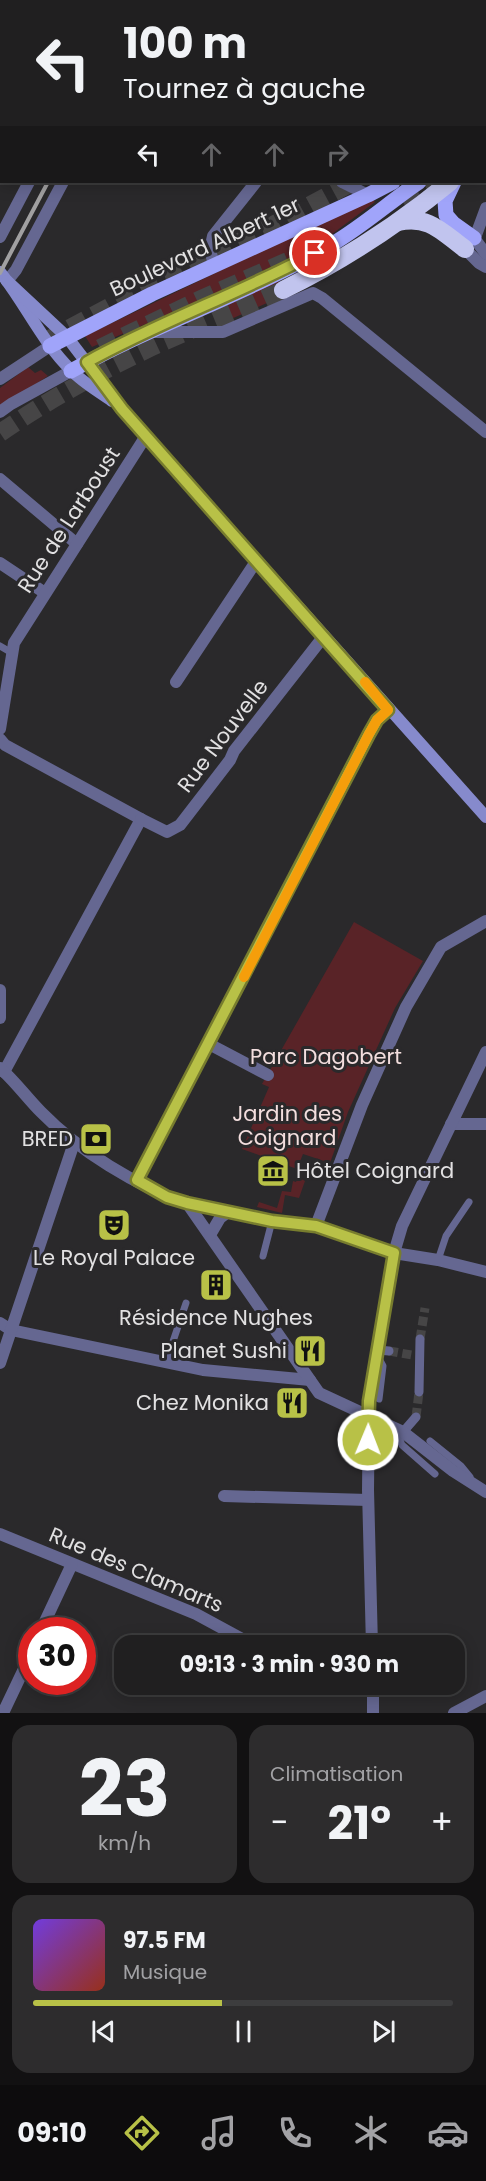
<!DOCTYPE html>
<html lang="fr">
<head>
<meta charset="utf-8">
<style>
	body { margin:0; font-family:Poppins,sans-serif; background:#2d2c2d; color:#f1f3f6; height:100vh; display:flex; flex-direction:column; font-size:22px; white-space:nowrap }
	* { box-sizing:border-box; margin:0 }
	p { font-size:20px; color:#a2a2a5 }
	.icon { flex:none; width:33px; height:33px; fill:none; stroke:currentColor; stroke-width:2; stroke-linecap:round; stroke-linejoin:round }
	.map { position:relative; height:1713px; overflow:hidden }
	.panel { display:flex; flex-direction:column; gap:12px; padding:12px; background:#121112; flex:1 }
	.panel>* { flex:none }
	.top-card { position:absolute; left:0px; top:0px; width:486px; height:183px; box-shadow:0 3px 15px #0003,0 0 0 2px #3d3d3e; background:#201f20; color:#f1f3f6; overflow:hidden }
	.speed { position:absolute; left:18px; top:1617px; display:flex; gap:12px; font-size:30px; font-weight:700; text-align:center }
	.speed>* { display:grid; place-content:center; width:78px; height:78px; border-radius:50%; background:#201f20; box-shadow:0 3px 15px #0003,0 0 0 2px #3d3d3e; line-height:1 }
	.speed .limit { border:9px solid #d22; background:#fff; color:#111 }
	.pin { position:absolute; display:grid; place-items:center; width:51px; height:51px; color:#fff; margin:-26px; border:3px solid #fff; border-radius:50%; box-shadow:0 2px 6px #0007 }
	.me { position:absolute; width:66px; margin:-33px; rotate:1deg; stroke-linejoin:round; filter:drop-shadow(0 0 4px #0008) }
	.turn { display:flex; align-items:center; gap:21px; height:126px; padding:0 24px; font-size:27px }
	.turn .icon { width:78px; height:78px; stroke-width:2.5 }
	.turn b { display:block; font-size:42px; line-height:51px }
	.lanes { display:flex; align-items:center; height:57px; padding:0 24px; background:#0003; justify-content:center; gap:30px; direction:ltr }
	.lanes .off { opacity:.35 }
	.big { font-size:45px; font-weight:700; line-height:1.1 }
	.panel .tile { flex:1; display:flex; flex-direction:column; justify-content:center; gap:9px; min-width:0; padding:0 21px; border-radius:18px; background:#2d2c2d }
	.panel .dial { align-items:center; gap:0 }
	.dial b { font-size:78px; line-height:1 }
	.song { display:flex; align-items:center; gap:18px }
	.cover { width:72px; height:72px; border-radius:9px; background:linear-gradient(135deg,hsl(260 70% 55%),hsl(10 70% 35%)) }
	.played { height:6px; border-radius:3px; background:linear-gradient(90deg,#b8c147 45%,#3d3d3e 45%) }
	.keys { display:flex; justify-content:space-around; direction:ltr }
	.heat { display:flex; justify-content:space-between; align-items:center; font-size:33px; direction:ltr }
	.panel .tiles { flex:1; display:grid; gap:12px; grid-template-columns:1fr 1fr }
	.tile:last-child { grid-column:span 2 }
	.trip { position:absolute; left:114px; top:1635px; width:351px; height:60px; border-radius:18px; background:#201f20; box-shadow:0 3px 15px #0003,0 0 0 2px #3d3d3e; font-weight:700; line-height:60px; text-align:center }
	.tab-bar { display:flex; height:96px; justify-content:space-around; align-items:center; background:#0d0c0d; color:#a2a2a5 }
	.tab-bar .icon { width:42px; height:42px }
	.tab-bar .active { color:#b8c147 }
	.tab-bar b { font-size:27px; color:#f1f3f6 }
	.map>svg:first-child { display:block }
</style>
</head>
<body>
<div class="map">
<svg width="486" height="1713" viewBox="0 0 486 1713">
	<rect width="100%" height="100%" fill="#2a292b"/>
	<g fill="#592327">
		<path d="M371,198L375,202L320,243L213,295L92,347L85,336Z"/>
		<path d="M278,281L285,295L222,323L218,310Z"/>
		<path d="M28,367L35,373L41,370L48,376L0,407V388Z"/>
		<path d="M354,922L423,961L395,1008L348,1112L330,1163L303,1154L297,1169L242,1149L269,1087L262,1084Z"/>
		<path d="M298,1177L305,1181L299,1198L285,1195L282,1213L257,1207L259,1202L277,1208L282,1191L291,1192L293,1181L296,1182Z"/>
	</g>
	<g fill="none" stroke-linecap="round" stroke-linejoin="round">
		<g stroke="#464546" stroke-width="9" stroke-dasharray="9 4.5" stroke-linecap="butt">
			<path d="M420,1339L425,1308"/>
			<path d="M389,1351L412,1355"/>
			<path d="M416,1417L419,1392"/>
		</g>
		<g stroke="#464546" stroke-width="18" stroke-dasharray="18 9" stroke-linecap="butt">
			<path d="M484,128L486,127"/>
			<path d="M402,200L435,182"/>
			<path d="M46,341L124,299L273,225L353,182"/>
			<path d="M100,348L199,300L290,260"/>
			<path d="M0,433C48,400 99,372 152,347C195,327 240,311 283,290"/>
		</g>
		<g stroke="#656791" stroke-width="7">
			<path d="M184,0L186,2"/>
			<path d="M0,646L12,653"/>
			<path d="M263,1256L272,1221"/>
			<path d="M438,1260L446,1236L469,1202"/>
			<path d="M377,1355L383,1366L379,1399"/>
			<path d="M166,1362L186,1303"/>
			<path d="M396,1430L402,1445L435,1474"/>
			<path d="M430,1441L461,1466L470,1477"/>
		</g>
		<g stroke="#656791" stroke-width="9">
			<path d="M378,1350L389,1351"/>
			<path d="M419,1392L420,1339"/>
			<path d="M403,1432L416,1417"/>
		</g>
		<g stroke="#656791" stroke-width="12">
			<path d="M105,2V0"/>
			<path d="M139,2V0"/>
			<path d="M397,2L399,0"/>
			<path d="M342,182L368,195"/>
			<path d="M486,208L476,235L465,249L479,263L486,267"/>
			<path d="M0,237L29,182"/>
			<path d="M474,238L486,254"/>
			<path d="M214,265L210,250L213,236L256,182"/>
			<path d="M7,281L16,270L63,182"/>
			<path d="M151,332H223L313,293L322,298L486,432"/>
			<path d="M0,479L77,544"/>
			<path d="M0,563L45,593"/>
			<path d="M176,682L257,560"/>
			<path d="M0,729L14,643L146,436"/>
			<path d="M0,739L5,745L141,819L4,1072"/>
			<path d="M141,819L167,832L180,825L230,760L234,751L324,636"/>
			<path d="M0,990V1018"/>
			<path d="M209,1044L268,1075"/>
			<path d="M451,1124H486"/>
			<path d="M137,1181L369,734L377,720L389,710"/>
			<path d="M187,1203L272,1221L316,1226L394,1253L438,1260L486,1272"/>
			<path d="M316,1226L362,1105L406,1007L441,947L486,921"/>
			<path d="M0,1323L11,1330L203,1370L310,1380"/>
			<path d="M0,1363L74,1143"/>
			<path d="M224,1496L368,1500"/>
			<path d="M0,1534L196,1614L255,1646"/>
			<path d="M41,1630L72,1564"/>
			<path d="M372,1646L368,1490L369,1401L394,1253L402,1226L486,1052"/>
			<path d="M373,1684V1713"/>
			<path d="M3,1713L32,1652"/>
			<path d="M454,1713L486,1696"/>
		</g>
		<g stroke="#656791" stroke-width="12">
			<path d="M0,379L50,346"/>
			<path d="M0,412L11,404L71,371"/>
			<path d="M0,1068C15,1081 27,1098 41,1112C78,1150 137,1187 187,1203L319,1393L403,1432L453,1471L486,1492"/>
			<path d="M210,1235L220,1218L228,1212"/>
		</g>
		<g stroke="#868acc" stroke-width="12">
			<path d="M0,272C25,303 42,342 71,370C82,382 98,391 112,401"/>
			<path d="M7,281L67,337L122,409L486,817"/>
		</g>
		<g stroke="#a0a4fa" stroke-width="15">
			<path d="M484,118L486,116"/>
			<path d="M484,153L486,151"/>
			<path d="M454,182L445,201L446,215L453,223L474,238"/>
			<path d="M50,346L152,294L368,195L393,182"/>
			<path d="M71,371C156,323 251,293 334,243C364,225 391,201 419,182"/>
		</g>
		<g stroke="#c1c4ee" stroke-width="18">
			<path d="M484,87L486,86"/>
			<path d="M398,222C429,215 442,232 465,249"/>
			<path d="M283,290C342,261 400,223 450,182"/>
		</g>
		<g stroke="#a1a0a1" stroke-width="4">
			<path d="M124,2L125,0"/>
			<path d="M0,273L48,182"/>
		</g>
	</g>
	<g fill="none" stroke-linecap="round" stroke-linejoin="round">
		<g stroke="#787d2e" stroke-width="15">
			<path id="route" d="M315,253C241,293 161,321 87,362L122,409L388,710L377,720L369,734L137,1180L167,1197L187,1203L272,1221L316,1226L394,1253L369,1401L368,1440"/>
		</g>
		<use href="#route" stroke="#b8c147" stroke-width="10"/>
		<path stroke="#f59e0b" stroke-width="10" d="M244,977L369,734L377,720L388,710L365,682"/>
	</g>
	<defs>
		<g id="bank-square" transform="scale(1.725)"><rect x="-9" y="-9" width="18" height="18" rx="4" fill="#b8c147" stroke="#2a292b"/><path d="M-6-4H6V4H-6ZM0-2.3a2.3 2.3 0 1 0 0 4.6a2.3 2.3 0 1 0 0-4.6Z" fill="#111"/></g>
		<g id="museum-square" transform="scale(1.725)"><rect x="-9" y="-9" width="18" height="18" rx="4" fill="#b8c147" stroke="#2a292b"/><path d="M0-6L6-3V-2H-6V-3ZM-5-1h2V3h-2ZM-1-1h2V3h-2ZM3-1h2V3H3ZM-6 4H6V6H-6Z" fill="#111"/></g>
		<g id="theatre-square" transform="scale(1.725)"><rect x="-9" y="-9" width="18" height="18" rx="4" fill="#b8c147" stroke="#2a292b"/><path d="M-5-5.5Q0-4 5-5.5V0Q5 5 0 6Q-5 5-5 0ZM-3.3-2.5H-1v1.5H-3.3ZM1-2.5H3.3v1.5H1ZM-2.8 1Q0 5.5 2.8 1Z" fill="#111"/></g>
		<g id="building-square" transform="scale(1.725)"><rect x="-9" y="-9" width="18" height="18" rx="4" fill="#b8c147" stroke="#2a292b"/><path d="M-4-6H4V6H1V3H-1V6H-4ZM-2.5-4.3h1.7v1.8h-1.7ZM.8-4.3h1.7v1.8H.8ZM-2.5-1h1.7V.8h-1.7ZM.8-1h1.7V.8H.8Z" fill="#111"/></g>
		<g id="restaurant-square" transform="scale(1.725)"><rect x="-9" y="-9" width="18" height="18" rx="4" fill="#b8c147" stroke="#2a292b"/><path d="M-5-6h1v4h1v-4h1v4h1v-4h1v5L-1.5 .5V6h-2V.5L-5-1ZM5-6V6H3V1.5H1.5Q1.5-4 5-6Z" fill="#111"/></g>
	</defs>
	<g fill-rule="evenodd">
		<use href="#bank-square" x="96" y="1139"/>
		<use href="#museum-square" x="273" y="1171"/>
		<use href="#theatre-square" x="114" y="1225"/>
		<use href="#building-square" x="216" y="1285"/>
		<use href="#restaurant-square" x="310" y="1351"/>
		<use href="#restaurant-square" x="292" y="1403"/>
	</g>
	<g text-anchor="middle" stroke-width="6" stroke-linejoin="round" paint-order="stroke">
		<g font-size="21" fill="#e2e1e2" stroke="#2a292b">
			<text transform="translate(205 247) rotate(-25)" y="7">Boulevard Albert 1er</text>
			<text transform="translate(69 520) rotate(-57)" y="7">Rue de Larboust</text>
			<text transform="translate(223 736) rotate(-53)" y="7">Rue Nouvelle</text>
			<text transform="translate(136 1570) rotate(23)" y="7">Rue des Clamarts</text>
		</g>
		<g font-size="21" fill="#f3dede" stroke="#2a292b">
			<text x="326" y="1064">Parc Dagobert</text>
			<text x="287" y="1121">Jardin des<tspan x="287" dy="24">Coignard</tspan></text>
		</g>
		<g font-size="21" fill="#e2e1e2" stroke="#2a292b" text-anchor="end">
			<text x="73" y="1146">BRED</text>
			<text x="296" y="1178" text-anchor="start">Hôtel Coignard</text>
			<text x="114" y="1265" text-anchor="middle">Le Royal Palace</text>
			<text x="216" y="1325" text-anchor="middle">Résidence Nughes</text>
			<text x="287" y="1358">Planet Sushi</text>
			<text x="269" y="1410">Chez Monika</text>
		</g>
	</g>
</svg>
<div class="speed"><div class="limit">30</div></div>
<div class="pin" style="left:315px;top:253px;background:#d93025"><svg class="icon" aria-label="arrive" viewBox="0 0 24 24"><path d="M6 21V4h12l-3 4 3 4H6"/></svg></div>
<svg class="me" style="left:368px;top:1440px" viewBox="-20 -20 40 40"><circle r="17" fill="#b8c147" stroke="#fff" stroke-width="3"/><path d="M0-11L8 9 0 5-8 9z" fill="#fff"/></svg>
<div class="trip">09:13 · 3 min · 930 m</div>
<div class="top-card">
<div class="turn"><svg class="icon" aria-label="left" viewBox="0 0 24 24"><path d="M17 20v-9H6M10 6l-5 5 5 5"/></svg><div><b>100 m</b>Tournez à gauche</div></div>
<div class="lanes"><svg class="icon" aria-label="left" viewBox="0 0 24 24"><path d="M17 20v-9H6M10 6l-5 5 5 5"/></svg><svg class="icon off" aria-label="ahead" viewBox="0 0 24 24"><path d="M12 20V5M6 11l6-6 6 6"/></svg><svg class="icon off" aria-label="ahead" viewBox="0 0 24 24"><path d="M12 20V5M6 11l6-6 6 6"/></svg><svg class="icon off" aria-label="right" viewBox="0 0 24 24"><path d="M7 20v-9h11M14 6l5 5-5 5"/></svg></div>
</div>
</div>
<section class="panel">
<div class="tiles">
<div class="tile dial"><b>23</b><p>km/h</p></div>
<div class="tile"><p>Climatisation</p>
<div class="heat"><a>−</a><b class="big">21°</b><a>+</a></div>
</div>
<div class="tile">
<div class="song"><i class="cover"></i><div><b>97.5 FM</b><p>Musique</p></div></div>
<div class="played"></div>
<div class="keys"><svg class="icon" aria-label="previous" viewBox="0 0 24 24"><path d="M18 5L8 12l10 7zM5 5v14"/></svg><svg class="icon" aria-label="pause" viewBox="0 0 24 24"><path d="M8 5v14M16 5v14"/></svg><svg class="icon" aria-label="next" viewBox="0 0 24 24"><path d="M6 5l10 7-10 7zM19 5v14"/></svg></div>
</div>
</div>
</section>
<nav class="tab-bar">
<b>09:10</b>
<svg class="icon active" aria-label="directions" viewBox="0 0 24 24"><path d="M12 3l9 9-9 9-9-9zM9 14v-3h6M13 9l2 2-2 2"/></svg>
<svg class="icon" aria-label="music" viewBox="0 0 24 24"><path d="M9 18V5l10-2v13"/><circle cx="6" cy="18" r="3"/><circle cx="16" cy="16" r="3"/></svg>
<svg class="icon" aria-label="phone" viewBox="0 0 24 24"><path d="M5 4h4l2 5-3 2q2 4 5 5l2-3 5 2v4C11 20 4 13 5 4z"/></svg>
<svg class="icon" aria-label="climate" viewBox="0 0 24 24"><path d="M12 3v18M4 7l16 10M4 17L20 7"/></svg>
<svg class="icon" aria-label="car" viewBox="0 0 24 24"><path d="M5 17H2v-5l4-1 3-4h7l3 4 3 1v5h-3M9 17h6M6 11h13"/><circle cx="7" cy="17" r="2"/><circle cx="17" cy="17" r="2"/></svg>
</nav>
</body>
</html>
